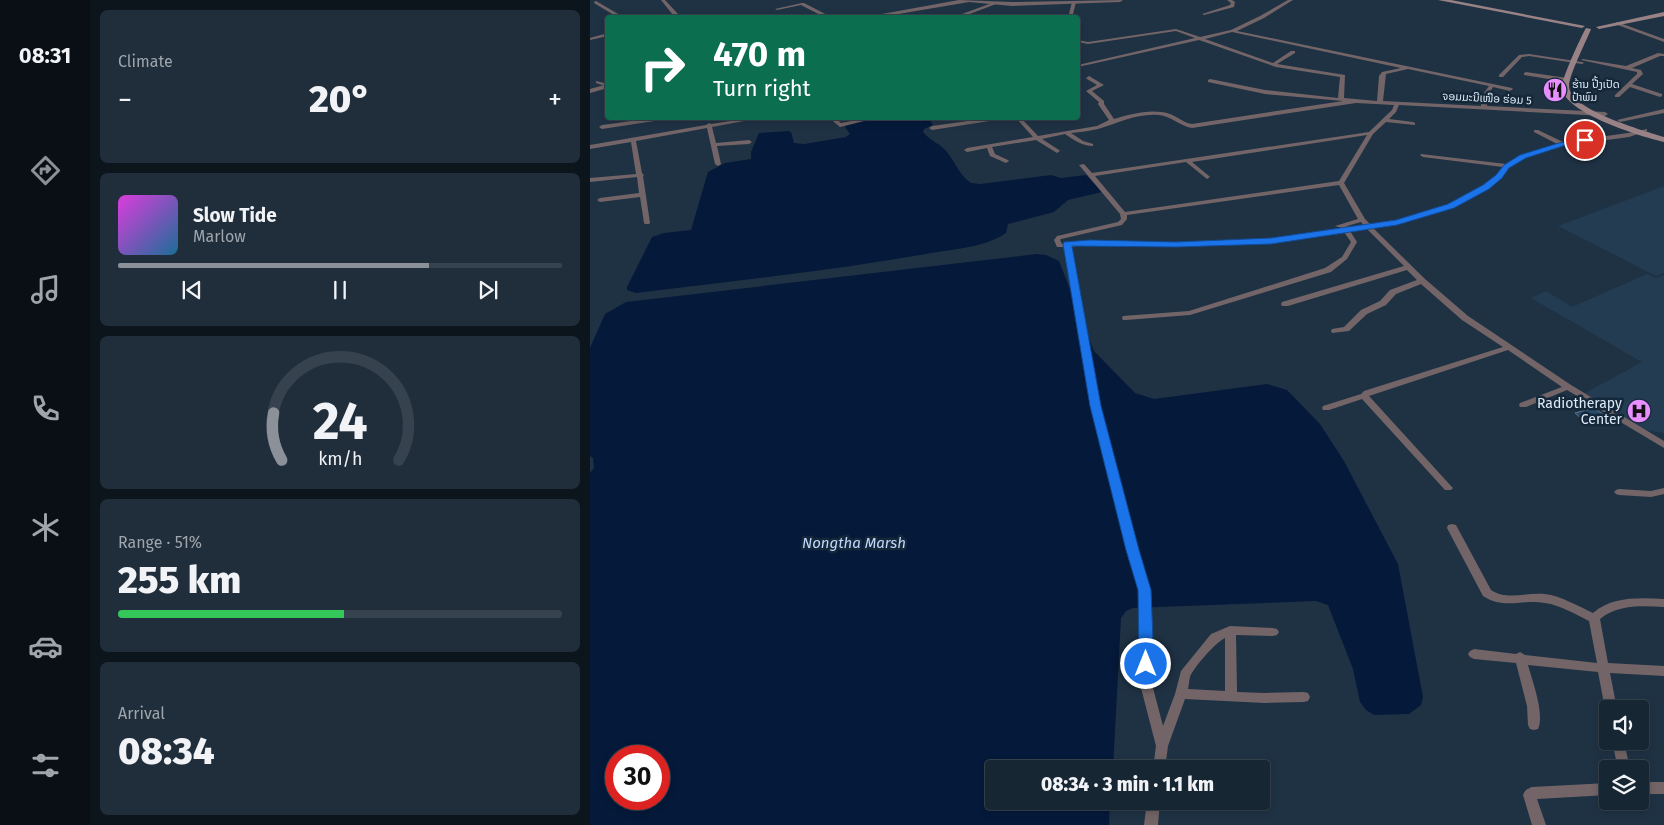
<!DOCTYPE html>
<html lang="en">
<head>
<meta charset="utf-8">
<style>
	body { margin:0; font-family:"Fira Sans","Noto Sans Lao",sans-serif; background:#202e3b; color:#f1f3f6; height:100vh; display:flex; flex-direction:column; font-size:19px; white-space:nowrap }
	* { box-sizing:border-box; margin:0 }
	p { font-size:16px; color:#9ea5ac }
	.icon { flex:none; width:28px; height:28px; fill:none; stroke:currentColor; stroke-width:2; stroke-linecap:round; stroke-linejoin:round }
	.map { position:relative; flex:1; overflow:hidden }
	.drawer { display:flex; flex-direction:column; gap:10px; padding:10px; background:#0d151c; width:500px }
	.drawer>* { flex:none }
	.top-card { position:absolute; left:15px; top:15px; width:475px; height:105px; border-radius:5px; box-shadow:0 2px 8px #0003,0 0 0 1px #36434e; background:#0b6e4f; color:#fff; overflow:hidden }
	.tools { position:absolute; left:1009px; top:700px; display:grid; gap:10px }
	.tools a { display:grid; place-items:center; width:50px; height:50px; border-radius:5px; background:#172633; box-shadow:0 2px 8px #0003,0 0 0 1px #36434e; font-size:25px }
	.speed { position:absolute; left:15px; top:745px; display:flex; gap:10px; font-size:25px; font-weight:700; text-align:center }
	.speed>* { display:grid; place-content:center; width:65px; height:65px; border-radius:50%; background:#172633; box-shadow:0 2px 8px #0003,0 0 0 1px #36434e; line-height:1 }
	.speed .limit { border:8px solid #d22; background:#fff; color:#111 }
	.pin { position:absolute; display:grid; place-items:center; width:42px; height:42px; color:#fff; margin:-21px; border:2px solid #fff; border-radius:50%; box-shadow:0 1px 5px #0007 }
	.me { position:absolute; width:55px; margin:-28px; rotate:0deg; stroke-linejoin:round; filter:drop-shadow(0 0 4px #0008) }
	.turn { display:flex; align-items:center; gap:18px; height:105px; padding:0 25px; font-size:22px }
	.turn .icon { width:65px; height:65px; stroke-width:2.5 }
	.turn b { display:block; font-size:35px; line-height:42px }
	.big { font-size:38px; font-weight:800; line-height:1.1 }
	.drawer .card { flex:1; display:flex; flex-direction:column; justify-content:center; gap:8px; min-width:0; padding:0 18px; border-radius:8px; background:#202e3b }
	.drawer .dial { align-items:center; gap:0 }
	.dial svg { height:130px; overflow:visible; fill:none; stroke:#36434e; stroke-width:7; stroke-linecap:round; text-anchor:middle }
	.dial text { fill:#f1f3f6; stroke:none }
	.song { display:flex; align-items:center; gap:15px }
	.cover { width:60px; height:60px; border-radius:8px; background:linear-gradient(135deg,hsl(300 70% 55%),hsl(200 70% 35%)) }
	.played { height:5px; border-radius:2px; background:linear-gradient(90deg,#8c9099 70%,#36434e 70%) }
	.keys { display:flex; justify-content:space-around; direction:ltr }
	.heat { display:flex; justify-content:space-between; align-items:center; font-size:28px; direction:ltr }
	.charge { height:8px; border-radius:4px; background:linear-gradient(90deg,#34c759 51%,#36434e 0) }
	.trip { position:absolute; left:395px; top:760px; width:285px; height:50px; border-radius:5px; background:#172633; box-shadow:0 2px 8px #0003,0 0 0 1px #36434e; font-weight:800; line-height:50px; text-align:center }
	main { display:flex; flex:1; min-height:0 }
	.menu { display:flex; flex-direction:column; width:90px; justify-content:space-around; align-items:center; background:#090f14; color:#9ea5ac }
	.menu .icon { width:35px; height:35px }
	.menu .current { color:#8c9099 }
	.menu b { font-size:22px; color:#f1f3f6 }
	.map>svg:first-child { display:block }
</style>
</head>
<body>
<main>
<nav class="menu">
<b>08:31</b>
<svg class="icon current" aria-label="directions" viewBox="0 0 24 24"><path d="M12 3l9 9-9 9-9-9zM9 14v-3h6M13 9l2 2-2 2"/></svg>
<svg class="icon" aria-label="music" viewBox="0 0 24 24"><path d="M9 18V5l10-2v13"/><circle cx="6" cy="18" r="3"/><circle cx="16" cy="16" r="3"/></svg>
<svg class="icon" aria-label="phone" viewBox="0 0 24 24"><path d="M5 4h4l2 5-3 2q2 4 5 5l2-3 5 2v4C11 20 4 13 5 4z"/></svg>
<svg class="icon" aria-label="climate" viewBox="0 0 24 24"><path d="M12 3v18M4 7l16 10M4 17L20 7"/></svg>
<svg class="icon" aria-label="car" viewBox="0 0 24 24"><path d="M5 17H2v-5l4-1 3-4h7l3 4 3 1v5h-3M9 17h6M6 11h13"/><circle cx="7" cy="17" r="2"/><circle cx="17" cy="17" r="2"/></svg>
<svg class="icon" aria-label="filters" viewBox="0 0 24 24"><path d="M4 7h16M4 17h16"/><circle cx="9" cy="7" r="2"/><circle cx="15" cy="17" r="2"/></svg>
</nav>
<section class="drawer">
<div class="card"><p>Climate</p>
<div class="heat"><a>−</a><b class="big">20°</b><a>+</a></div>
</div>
<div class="card">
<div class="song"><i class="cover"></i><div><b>Slow Tide</b><p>Marlow</p></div></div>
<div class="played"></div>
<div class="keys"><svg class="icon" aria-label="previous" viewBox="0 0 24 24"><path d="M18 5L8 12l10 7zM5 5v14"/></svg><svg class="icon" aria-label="pause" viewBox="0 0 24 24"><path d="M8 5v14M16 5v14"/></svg><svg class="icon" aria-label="next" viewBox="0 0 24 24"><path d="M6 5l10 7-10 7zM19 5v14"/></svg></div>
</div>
<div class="card dial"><svg viewBox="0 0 100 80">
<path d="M14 69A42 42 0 1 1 86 69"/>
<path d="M14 69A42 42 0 0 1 9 40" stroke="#8c9099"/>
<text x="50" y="56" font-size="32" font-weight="700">24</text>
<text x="50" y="72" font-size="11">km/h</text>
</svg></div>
<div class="card"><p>Range · 51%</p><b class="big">255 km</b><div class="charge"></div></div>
<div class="card"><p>Arrival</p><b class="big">08:34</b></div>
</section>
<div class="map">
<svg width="1074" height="825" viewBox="0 0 1074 825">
	<rect width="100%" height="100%" fill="#1f3244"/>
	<g fill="#233c52">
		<path d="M1074,186V273L1066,276L968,226Z"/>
		<path d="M1057,274L1066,278L1074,275V433L1054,430L995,393L1052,362L941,298L956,291L982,307Z"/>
	</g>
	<g fill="#05193a" fill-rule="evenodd">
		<path d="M288,118L339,119L343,125L334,129L333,132C341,142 350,143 357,152C365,162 370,176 381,183L390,184L461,175L471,178L496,175L512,192L478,200L464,212L418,224L416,233C394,248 362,249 336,254C240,271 143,281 46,293L37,290V287L62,237L74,233L101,230L118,172L135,163L161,159V152L169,133L198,131L201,132L204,143L214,144L256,137L260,134L255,127L256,126Z"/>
		<path d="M447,254L456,255L469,261L504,351L545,393L564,399L677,384L697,390L730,424L754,461L808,564L833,697L831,705L819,714L784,715L776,710L770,702L763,669L738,605L726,601L543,608L536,611L531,618L523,769H404V801H520L519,825H0V473L4,468L3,458L0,456V348L15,314L36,302ZM26,756H69V799H26Z"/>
	</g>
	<path fill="#264a6a" stroke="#5f7489" d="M1003,408L1015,415L994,421L985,413Z"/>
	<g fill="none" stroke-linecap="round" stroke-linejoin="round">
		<g fill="#736567" fill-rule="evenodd">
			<path d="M71,0H75L88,14V16L77,18L83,15Z"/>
			<path d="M637,0H642L645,2L644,7L614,15L612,14L640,5L641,3Z"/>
			<path d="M698,0H703L674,18L647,31L922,88L923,89L920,91L903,87L897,97V106L1015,112L1018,114L1015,116L809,105L806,112L799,119L823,122L825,123V125L796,122L783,134L754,183L775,219L780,224L806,220L859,205L874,195L894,186L907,176L913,167L833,157L830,155L831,154L916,164L931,155L967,144L944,132V130H948L973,142L1038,133L1057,129V131L1039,137L973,146L935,157L919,167L911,178L898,188L878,197L863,207L809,223L783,228L835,279L878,316L981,385L1074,441V448L977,390L936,407H930L929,405L930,403L972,387L918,350L779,396L861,486L863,488L861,490H855L772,399L739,410H733L732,408L733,406L771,394L774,391L913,347L872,320L831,284L806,294L796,305L777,314L759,331L742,333L741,331L742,329L754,327L771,310L790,301L800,290L827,280L817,270L698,306H692L691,304L692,302L814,266L777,229L760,231L767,242L757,259L741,272L600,315L536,320H533L532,318L533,316L599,311L735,268L752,257L761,242L754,232L681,243L586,247L500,244L481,247L509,406L547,550L560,589L562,684L573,726L585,694L591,671L621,634L640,626L683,628L687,629L689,632L687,635L683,636L646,635L647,692L675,693L714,692L718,693L720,697L718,701L714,702L675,703L595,699L578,746L575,769H563L566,746L550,684V589L537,550L501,406L474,247H467L464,240L467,236L528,222L531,219L530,214L489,165L494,164L502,173L779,132L802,110L804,105L766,103L602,128C590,126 581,116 569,115C547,113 529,123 508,129C500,131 490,132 481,133L493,141L503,144V146C492,146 484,140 475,134L452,139L469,150L470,151L467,153L446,140L402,147L405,154L418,160L419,161L416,163L400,156L397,148L377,152L374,150L377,148L443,137L426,118H431L448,136L507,126L519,120L508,104L509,102L496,91L507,85L497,79L496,78L499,76L514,85L502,91L514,101V104L524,119C541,114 562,108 580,114C588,117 594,123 602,124L753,101L675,94L618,82V80L620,79L675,90L748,98L750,77L686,67L609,40L488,67V65L605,38L586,31L498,44L488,42V40L498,42L586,29L610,37L641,30L670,16ZM642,32L811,68L792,72L789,76L787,101L754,98L755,75L687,64L705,53V51H701L683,63L615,39ZM818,69L899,86L891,97V106L793,101L796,74ZM777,135L749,181L535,212L505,176L596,162L617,179L620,177L619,176L602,162ZM749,185L768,219L745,226L752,228L681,239L586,243L500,240L472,244L470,240L471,239L532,225L537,219V215ZM771,222L773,225L758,227L757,226ZM635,638V691L598,689C599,685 599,681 600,677C603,668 626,642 635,638Z"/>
			<path d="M5,1H6L35,18H29L4,3Z"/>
			<path d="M484,1L486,2L482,18H478L482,2Z"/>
			<path d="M212,3H214L243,18H236L211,5L187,10L185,9Z"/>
			<path d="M402,3L406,4L369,18H361Z"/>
			<path d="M1027,22L1074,39V42L1025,24Z"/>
			<path d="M18,33V36L0,40V38Z"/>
			<path d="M1068,53L1074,54V56H1070L1042,68L1051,70L1053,74L1042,84L1072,94V96L1070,97L1040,87L1029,97H1025V95L1047,74V72L991,60L993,59L1036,66Z"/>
			<path d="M939,54L992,62L994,63L992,64L939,56L932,57L913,77H909V75L929,55Z"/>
			<path d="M936,72L977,78L980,80L977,82L934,75V73Z"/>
			<path d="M6,81L18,84V87L6,83Z"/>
			<path d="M1074,109V113L1030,122L1027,120Z"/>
			<path d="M63,118H74L71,120L12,129L9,127L12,125Z"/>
			<path d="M160,118H170L122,127L126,143L159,140L162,142L159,144L127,146L131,164L128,166L125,164L117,128L46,141L52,173L54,175L53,176L60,223L59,224H55L54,223L50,197L10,202L7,200L10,198L49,193L47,177L0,182V178L46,174L41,142L0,149V145L116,125L119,123L121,124Z"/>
			<path d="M239,118H245L251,123L277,118H285L250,127Z"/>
			<path d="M399,118H409L406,120L342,130L339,128L342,126Z"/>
			<path d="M1074,488V494L1061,497L1029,495L1026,494L1024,492L1026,490L1029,489L1061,491Z"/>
			<path d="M862,524L866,525L901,590C918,601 936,592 955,594C971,596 988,606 1003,613C1023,596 1049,598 1074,599V607C1051,606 1029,604 1010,619L1018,663L1074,666V676L1020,673L1027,709H1018V713L1015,709L1008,672L938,665C942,680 955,714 948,729L944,730L940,729L938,725L937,706L926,663L884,659L880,657L878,654L880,651L884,649L926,654L930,652L935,655L1007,663L999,621C985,614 970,605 955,603C932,599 915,610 893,596L857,528L858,525Z"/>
			<path d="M1022,741H1034L1040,769H1028Z"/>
			<rect x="1050" y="782" width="24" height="12"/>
			<path d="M1018,783V795L947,799L956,825H942L933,795C935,790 937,789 942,787Z"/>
			<path d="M557,801H570L568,825H554Z"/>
		</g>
		<g fill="#736567" fill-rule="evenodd">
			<path d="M369,0L422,2L533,0L530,2L422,6L379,2L285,18H270Z"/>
			<path d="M18,84V88L0,93V89Z"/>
		</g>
		<g fill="#998285" fill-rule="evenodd">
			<path d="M848,0H861L995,26L992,28Z"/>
			<path d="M1074,12V16L1009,29L1006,27Z"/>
			<path d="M996,28L1001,29C996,42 979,75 979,86C979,110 1055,131 1074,137V142C1052,137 974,113 972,88C971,79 991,37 996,28Z"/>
		</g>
	</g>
	<path fill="#1a73e8" stroke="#114b97" d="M995,138L998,139V142L973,146L936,158L919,168L912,178L899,189L864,208L807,225L681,244L586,247L482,246L511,406L549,550L561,590L564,664L562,668L556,670L551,668L549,664L548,590L536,550L500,406L473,244L474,242L500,240L586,242L681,238L806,220L858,204L893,185L906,175L914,165L930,155L969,143Z"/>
	<defs>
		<g id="restaurant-disc" transform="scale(1.25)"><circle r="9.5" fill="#e88eff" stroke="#15283a"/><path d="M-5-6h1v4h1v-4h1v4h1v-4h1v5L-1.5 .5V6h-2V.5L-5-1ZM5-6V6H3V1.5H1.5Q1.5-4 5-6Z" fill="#111"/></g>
		<g id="hospital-disc" transform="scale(1.25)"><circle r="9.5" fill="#e88eff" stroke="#15283a"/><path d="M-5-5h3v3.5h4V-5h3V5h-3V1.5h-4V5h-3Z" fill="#111"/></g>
	</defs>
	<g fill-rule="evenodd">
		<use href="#restaurant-disc" x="965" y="90"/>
		<use href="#hospital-disc" x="1049" y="411"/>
	</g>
	<g text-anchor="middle" stroke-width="5" stroke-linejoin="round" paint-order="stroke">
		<g font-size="11" fill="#deeaf6" stroke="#15283a" text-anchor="start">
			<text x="982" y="88">ຮ້ານ ປີ້ງເປັດ<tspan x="982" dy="13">ປ້າພົມ</tspan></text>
		</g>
		<g font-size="11" fill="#deeaf6" stroke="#15283a">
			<text transform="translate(897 98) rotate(3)" y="4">ຈອມມະນີເໜືອ ຮ່ອມ 5</text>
		</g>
		<g font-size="14" fill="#deeaf6" stroke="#15283a" text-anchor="end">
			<text x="1032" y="408">Radiotherapy<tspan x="1032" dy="16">Center</tspan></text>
		</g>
		<g font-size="15" font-style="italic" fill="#c0d9ff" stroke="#15283a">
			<text x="264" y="548">Nongtha Marsh</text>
		</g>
	</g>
</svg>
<div class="tools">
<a><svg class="icon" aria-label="sound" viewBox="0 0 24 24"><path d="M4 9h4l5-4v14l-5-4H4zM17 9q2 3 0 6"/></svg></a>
<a><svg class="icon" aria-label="layers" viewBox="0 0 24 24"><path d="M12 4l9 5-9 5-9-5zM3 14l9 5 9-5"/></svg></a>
</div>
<div class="speed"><div class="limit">30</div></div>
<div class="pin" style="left:995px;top:140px;background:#d93025"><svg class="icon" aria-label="arrive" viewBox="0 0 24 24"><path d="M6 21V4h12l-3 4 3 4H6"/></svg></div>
<svg class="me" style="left:556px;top:664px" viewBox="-20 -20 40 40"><circle r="17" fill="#1a73e8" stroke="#fff" stroke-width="3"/><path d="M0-11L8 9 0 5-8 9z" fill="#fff"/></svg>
<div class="trip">08:34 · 3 min · 1.1 km</div>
<div class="top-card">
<div class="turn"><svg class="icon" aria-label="right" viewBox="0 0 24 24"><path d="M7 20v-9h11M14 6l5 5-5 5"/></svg><div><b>470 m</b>Turn right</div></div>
</div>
</div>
</main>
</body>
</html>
